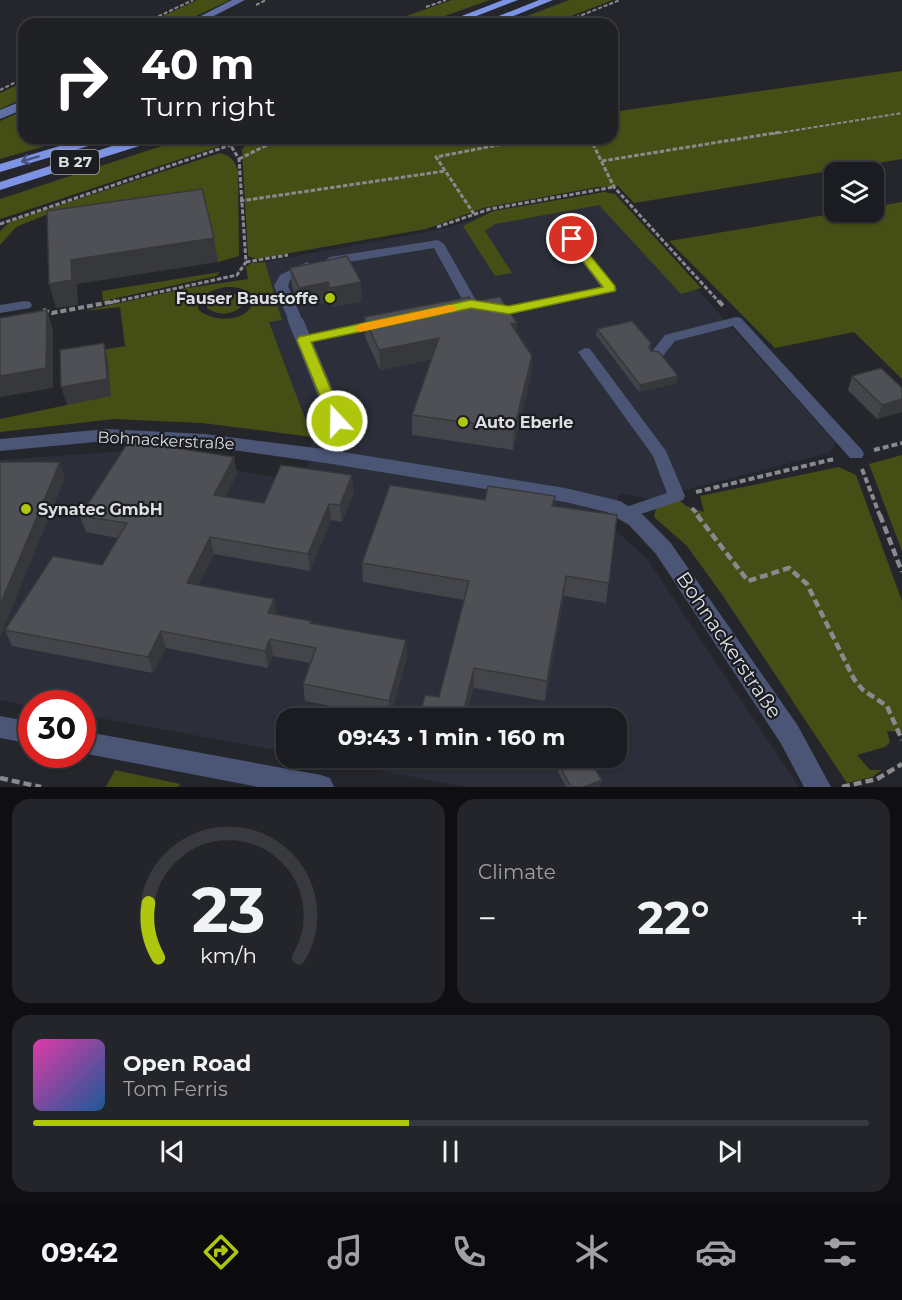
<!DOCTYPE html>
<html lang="en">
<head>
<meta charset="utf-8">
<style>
	body { margin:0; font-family:Montserrat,sans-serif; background:#24252a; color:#f1f3f6; height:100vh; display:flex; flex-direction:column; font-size:22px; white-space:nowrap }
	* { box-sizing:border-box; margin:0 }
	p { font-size:20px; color:#a0a1a5 }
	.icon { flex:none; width:33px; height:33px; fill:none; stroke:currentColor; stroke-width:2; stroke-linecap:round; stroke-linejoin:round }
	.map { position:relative; height:787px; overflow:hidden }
	.side { display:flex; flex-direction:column; gap:12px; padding:12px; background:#0f0f12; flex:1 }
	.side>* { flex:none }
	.hud { position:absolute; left:18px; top:18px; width:600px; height:126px; border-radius:18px; box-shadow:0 2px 4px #0004,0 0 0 2px #393a3f; background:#202124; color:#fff; overflow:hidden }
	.fabs { position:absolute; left:824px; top:162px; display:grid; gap:12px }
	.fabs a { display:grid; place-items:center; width:60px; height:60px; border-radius:12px; background:#1b1c21; box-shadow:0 2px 4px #0004,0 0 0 2px #393a3f; font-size:30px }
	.speed { position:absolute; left:18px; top:690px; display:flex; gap:12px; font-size:30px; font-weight:700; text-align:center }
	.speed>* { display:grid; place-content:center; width:78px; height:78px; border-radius:50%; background:#1b1c21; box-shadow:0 2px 4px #0004,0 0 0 2px #393a3f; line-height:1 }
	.speed .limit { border:9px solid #d22; background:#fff; color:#111 }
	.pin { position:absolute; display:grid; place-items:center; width:51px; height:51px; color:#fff; margin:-26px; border:3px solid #fff; border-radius:50%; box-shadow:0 2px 6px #0007 }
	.me { position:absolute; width:66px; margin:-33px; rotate:339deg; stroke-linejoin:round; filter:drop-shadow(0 0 4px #0008) }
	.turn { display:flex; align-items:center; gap:21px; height:126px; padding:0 24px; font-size:27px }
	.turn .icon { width:78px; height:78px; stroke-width:2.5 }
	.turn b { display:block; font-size:42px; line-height:51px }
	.big { font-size:45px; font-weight:700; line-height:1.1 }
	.side .tile { flex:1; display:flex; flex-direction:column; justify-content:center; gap:9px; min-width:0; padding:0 21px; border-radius:18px; background:#24252a }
	.side .dial { align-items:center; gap:0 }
	.dial svg { height:156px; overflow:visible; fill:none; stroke:#393a3f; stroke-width:7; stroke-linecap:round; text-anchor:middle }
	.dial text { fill:#f1f3f6; stroke:none }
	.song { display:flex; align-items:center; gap:18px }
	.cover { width:72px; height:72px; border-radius:9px; background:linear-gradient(135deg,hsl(320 70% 55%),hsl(210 70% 35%)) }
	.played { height:6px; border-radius:3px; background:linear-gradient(90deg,#aec60c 45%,#393a3f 45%) }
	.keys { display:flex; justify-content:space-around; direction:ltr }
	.heat { display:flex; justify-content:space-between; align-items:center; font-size:33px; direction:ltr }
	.side .tiles { flex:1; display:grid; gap:12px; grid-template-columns:1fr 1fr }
	.tile:last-child { grid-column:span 2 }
	.trip { position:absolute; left:276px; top:708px; width:351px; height:60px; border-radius:18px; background:#1b1c21; box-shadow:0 2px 4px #0004,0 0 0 2px #393a3f; font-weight:700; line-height:60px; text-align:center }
	.dock { display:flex; height:96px; justify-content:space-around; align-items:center; background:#0b0b0d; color:#a0a1a5 }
	.dock .icon { width:42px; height:42px }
	.dock .active { color:#aec60c }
	.dock b { font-size:27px; color:#f1f3f6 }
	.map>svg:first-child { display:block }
</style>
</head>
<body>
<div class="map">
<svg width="902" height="787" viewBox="0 0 902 787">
	<rect width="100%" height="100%" fill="#24262c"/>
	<path fill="#2c2f39" d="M613,196L836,443L829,453L650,499L620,493L608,523L648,560L799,787H467L313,758H616V718H286V752L83,715L82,704H32L31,706L0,700V460L124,451L306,482L312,437L269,321L282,319L265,262L447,228L494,212Z"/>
	<g fill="#454f15" fill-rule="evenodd">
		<path d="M197,0H230L179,24H146Z"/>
		<path d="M452,0H490L422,24H383Z"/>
		<path d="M569,0H613L550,24H506Z"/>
		<path d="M902,71V159L634,203L618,186L598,187L483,208L426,229L256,259L248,256L242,150L248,142L256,138H612V112Z"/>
		<path d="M24,82V98L0,109V93Z"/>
		<path d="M24,110V138H73L0,159V121Z"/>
		<path d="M186,138H244L0,219V199Z"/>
		<path d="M220,153C231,156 234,160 238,171L239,256L218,262L206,212H53L16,227L0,245V231L11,221Z"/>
		<path d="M604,192L615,194L701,288L681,294L599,205L495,224L485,231L512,273L495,276L463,226L493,211Z"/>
		<path d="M902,202V379L854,332L775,348L669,241L844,212H873V207Z"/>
		<path d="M265,262L282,320L269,322L312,437L202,423L114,419L0,432V419L67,405L74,355L125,346L120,307L83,311L188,288L248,279L246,267L251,263ZM226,287C237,287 245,288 253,296C255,323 212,324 198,309C199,294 212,290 226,287Z"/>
		<path d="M220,272L216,276L103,301L102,291Z"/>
		<path d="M229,292L243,298L244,304C234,315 219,317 207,308V303L219,294Z"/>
		<path d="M902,455V551L869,464Z"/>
		<path d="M839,467L856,475L902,601V732L887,731L890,742L885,747L857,755L870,770H882L872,777L847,783L723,596L687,546L654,517L656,508L679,500L686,506L704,512L700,496Z"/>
		<path d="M115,770L180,784L178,787H106Z"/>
	</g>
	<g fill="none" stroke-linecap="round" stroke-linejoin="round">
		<g stroke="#898a8f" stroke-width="2" stroke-dasharray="4 2" stroke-linecap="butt">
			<path d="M256,5L266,0"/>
			<path d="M426,7L446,0"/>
			<path d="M142,24L193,0"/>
			<path d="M559,24L620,0"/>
			<path d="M0,90L24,78"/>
			<path d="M772,134L902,113"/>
		</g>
		<g stroke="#898a8f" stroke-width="3" stroke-dasharray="4.5 2" stroke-linecap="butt">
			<path d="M590,138L614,187L720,303"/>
			<path d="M239,159L271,143L289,138"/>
			<path d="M602,161L781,132"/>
			<path d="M240,201L445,171"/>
			<path d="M474,214L436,157L534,138"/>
			<path d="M0,224L251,138"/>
			<path d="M437,227L490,209L614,187"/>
			<path d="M246,262L288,255"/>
			<path d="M109,303L237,275L246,262L239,159L231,146"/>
		</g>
		<g stroke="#898a8f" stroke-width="4" stroke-dasharray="6 3" stroke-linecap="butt">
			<path d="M719,301L724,307"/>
			<path d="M43,310L52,313L116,301"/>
			<path d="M874,450L902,443"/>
			<path d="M862,469L880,516"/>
			<path d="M696,492L834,459"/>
			<path d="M692,508L699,516"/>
		</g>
		<g stroke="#898a8f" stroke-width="4.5" stroke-dasharray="8 4" stroke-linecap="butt">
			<path d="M697,515L748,581L789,568L807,584L854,679L863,690L887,706L902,740"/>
			<path d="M880,515L902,572"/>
			<path d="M0,778L41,787"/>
			<path d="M842,787L877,779L902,764"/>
		</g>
		<g fill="#4b5575" fill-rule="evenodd">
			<path d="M571,235L575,236L615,286L617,289L615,292L509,314L483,310L481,307L488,303L509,306L601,287L565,239Z"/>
			<path d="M438,240L444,244L478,304L476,307L454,309L452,306L454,303L463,301L434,248L330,265L324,261L330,257Z"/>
			<path d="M307,262L313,266L312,269L290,280L288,286L302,319L295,323L288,319L274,286L280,275Z"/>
			<path d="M25,301L30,302L32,305L30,308L0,313V305Z"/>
			<path d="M736,317L741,318L862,450L864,454L862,458H850L733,326L675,341L662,357H652L650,354L665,335Z"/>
			<path d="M383,319L388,320L390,323L388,326L304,344L297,340L304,336Z"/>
			<path d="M585,348L590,349L666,451L685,496L683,500L626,519L620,517L617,513L620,509L667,493L653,456L578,352Z"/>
		</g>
		<g fill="#4b5575" fill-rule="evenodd">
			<path d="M295,314L303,319L346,421L343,452L565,488L620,501L643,515L670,542L798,726L831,787H804L780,742L656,554L629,525L607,512L565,502L332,464L205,446L106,441L0,451V439L106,429L205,434L324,449L328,421L287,319Z"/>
			<path d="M0,716L32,722V744L0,738Z"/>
			<path d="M82,731L321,775L330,778L334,787H258L82,753Z"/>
		</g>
		<g fill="#606ea2" fill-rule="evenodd">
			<path d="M232,0H245L198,24H185Z"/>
			<path d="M24,100V109L0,119V110Z"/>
		</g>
		<g fill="#7d93e4" fill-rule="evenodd">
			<path d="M503,0H518L456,24H441Z"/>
			<path d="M539,0H553L494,24H479Z"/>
			<path d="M86,138H106L105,141L0,172V164Z"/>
			<path d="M137,138H156L155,141L0,190V182Z"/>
		</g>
	</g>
	<g fill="#43454a">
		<path d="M347,256L362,301L332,307L330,302L301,307L292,287L290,268Z"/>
		<path d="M472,302L516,332L532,356L531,375L513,450L412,435V415L432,359L380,370L365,337L364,317Z"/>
		<path d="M597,329L651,343L650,350L651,351L678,376L677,383L639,392L596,335Z"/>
		<path d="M852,376L902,388V412L877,419L848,390Z"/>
		<path d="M234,457L237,474L225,497L264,503L354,492L342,522L331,520L310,571L214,554L198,585L274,599L276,614L312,624L406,640L407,657L390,717L305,701L303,684L310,663L273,656L268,668L166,648L153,673L12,646L5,630L102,565L118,538L86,532L80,516Z"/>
		<path d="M555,496L554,506L617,515L606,603L564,596L545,701L474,688L439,697L464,600L363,582L362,563Z"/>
		<path d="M427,758H457L456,763Z"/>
		<path d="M558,763L602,780L600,787H566L557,770Z"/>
	</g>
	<g fill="#37383c">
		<path d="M214,238L218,262L77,284L78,305L56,308L49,284L71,260Z"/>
		<path d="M328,282L330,302L301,307L299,288Z"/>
		<path d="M361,282L362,301L332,307L330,288Z"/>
		<path d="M47,310L53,330V388L0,397V376Z"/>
		<path d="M517,323L516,342L511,324Z"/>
		<path d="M439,338V358L380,370L379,350Z"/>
		<path d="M104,343L108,360L111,396L67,405L61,387Z"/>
		<path d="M532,356L531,375L513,450L514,429Z"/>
		<path d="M678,376L677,383L639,392L640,385Z"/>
		<path d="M902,399V412L877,419L882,405Z"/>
		<path d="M234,457L237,474L217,512L214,495Z"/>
		<path d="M60,462L65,478L0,638V605Z"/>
		<path d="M352,475L354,492L342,522L340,505Z"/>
		<path d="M329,504L331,520L310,571L308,554Z"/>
		<path d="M210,537L214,554L191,599L187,583Z"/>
		<path d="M566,576L564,596L545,701L547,681Z"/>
		<path d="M274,599L277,616L268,613Z"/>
		<path d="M161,631L166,648L153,673L148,657Z"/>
		<path d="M270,639L273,656L268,668L265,651Z"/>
		<path d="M406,640L407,657L390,717L389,701Z"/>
		<path d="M474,668V688L466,718H462Z"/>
		<path d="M602,780L600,787H584Z"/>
	</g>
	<g fill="#4e5056" stroke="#37383c" stroke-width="1.5">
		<path d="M202,189L214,238L71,260L72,280L49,284L47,211Z"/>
		<path d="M347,256L361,282L330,288L328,282L299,288L290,268Z"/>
		<path d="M469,297L472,302L500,297L517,323L511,324L532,356L514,429L412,415L439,338L379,350L364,317Z"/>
		<path d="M47,310L46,368L0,376V318Z"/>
		<path d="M632,321L651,343L649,347L651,351L659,352L678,376L640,385L597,329Z"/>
		<path d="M104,343L107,379L61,387L60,350Z"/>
		<path d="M881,368L902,388V399L882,405L852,376Z"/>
		<path d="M129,441L234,457L214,495L264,503L281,465L352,475L340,505L329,504L308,554L210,537L187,583L274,599L268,613L311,621L310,623L406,640L389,701L303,684L316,648L270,639L265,651L161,631L148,657L5,630L53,556L102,565L127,523L80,516Z"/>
		<path d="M0,462H60L0,605Z"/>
		<path d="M390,485L485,500L488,486L555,496L552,506L617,515L609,583L566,576L547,681L474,668L462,718H419L425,695L439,697L469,581L362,563Z"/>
		<path d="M571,758H588L602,780L584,787H571L558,763Z"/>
	</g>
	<defs><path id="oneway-shaft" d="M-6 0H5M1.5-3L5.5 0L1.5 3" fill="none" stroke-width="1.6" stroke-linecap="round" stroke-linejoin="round" transform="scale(1.5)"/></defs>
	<use stroke="#475279" href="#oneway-shaft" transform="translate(30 159) rotate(163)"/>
	<path fill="#aec60c" stroke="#718108" stroke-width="1.5" d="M572,236L575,237L615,286V291L509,314L471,308L311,342L344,421L342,425H332L297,340L299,337L471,300L509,306L603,287L566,239Z"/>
	<path fill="#f59e0b" d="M450,305L457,308L455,311L360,332L354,328L360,324Z"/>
	<g fill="#aec60c" stroke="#1b1d22" stroke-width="2">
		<circle cx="330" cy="298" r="6"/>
		<circle cx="463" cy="422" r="6"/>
		<circle cx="26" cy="509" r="6"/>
	</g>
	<g text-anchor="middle" stroke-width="4.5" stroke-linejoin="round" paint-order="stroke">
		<rect fill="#1b1d22" stroke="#a4a5a9" stroke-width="1.5" x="51" y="150" width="48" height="24" rx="4.5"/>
		<g font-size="15" font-weight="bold" fill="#dedfe3">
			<text x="75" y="167">B 27</text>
		</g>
		<g font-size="16" font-weight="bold" fill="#dedfe3" stroke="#1b1d22" text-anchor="start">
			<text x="318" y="304" text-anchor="end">Fauser Baustoffe</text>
			<text x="475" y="428">Auto Eberle</text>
			<text x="38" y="515">Synatec GmbH</text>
		</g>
		<g font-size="16" fill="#dedfe3" stroke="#1b1d22">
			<text transform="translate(166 440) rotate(3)" y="6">Bohnackerstraße</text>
		</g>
		<g font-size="20" fill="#dedfe3" stroke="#1b1d22">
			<text transform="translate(729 645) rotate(56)" y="7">Bohnackerstraße</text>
		</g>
	</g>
</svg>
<div class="fabs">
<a><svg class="icon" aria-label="layers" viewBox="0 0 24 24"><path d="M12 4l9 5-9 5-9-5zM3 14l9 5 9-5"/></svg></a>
</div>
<div class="speed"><div class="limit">30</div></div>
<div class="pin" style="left:572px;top:239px;background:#d93025"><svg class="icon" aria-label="arrive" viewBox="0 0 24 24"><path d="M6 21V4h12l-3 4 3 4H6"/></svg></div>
<svg class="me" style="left:337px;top:421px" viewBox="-20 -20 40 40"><circle r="17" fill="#aec60c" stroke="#fff" stroke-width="3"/><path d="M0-11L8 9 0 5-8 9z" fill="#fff"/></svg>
<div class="trip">09:43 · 1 min · 160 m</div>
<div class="hud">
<div class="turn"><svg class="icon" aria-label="right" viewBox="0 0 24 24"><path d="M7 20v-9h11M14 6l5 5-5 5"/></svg><div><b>40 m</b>Turn right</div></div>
</div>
</div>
<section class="side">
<div class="tiles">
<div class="tile dial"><svg viewBox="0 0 100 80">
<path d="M14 69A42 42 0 1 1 86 69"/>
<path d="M14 69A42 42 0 0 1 9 41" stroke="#aec60c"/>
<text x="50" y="56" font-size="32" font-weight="700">23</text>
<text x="50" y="72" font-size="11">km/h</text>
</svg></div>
<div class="tile"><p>Climate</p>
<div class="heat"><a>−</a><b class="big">22°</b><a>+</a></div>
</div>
<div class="tile">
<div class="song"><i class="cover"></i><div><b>Open Road</b><p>Tom Ferris</p></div></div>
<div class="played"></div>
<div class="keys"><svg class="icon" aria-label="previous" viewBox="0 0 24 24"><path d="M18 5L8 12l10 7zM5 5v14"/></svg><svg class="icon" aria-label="pause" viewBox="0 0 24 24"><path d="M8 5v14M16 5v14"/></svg><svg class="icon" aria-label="next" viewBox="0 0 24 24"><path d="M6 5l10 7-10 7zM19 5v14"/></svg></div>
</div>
</div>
</section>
<nav class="dock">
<b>09:42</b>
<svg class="icon active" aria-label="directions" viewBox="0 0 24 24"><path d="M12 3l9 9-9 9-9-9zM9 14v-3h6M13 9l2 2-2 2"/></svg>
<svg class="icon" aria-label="music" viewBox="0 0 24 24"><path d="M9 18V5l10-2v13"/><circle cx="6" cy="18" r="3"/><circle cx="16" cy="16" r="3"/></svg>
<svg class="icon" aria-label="phone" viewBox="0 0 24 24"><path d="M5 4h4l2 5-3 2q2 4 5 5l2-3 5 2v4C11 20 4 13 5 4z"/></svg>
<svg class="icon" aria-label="climate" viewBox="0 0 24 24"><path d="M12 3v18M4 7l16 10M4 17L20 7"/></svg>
<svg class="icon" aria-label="car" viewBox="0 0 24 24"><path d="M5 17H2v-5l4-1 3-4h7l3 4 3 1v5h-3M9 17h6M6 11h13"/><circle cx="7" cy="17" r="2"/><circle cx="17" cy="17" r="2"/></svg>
<svg class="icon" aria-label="filters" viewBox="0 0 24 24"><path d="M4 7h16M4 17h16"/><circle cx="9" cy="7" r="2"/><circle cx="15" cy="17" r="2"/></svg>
</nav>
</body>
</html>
